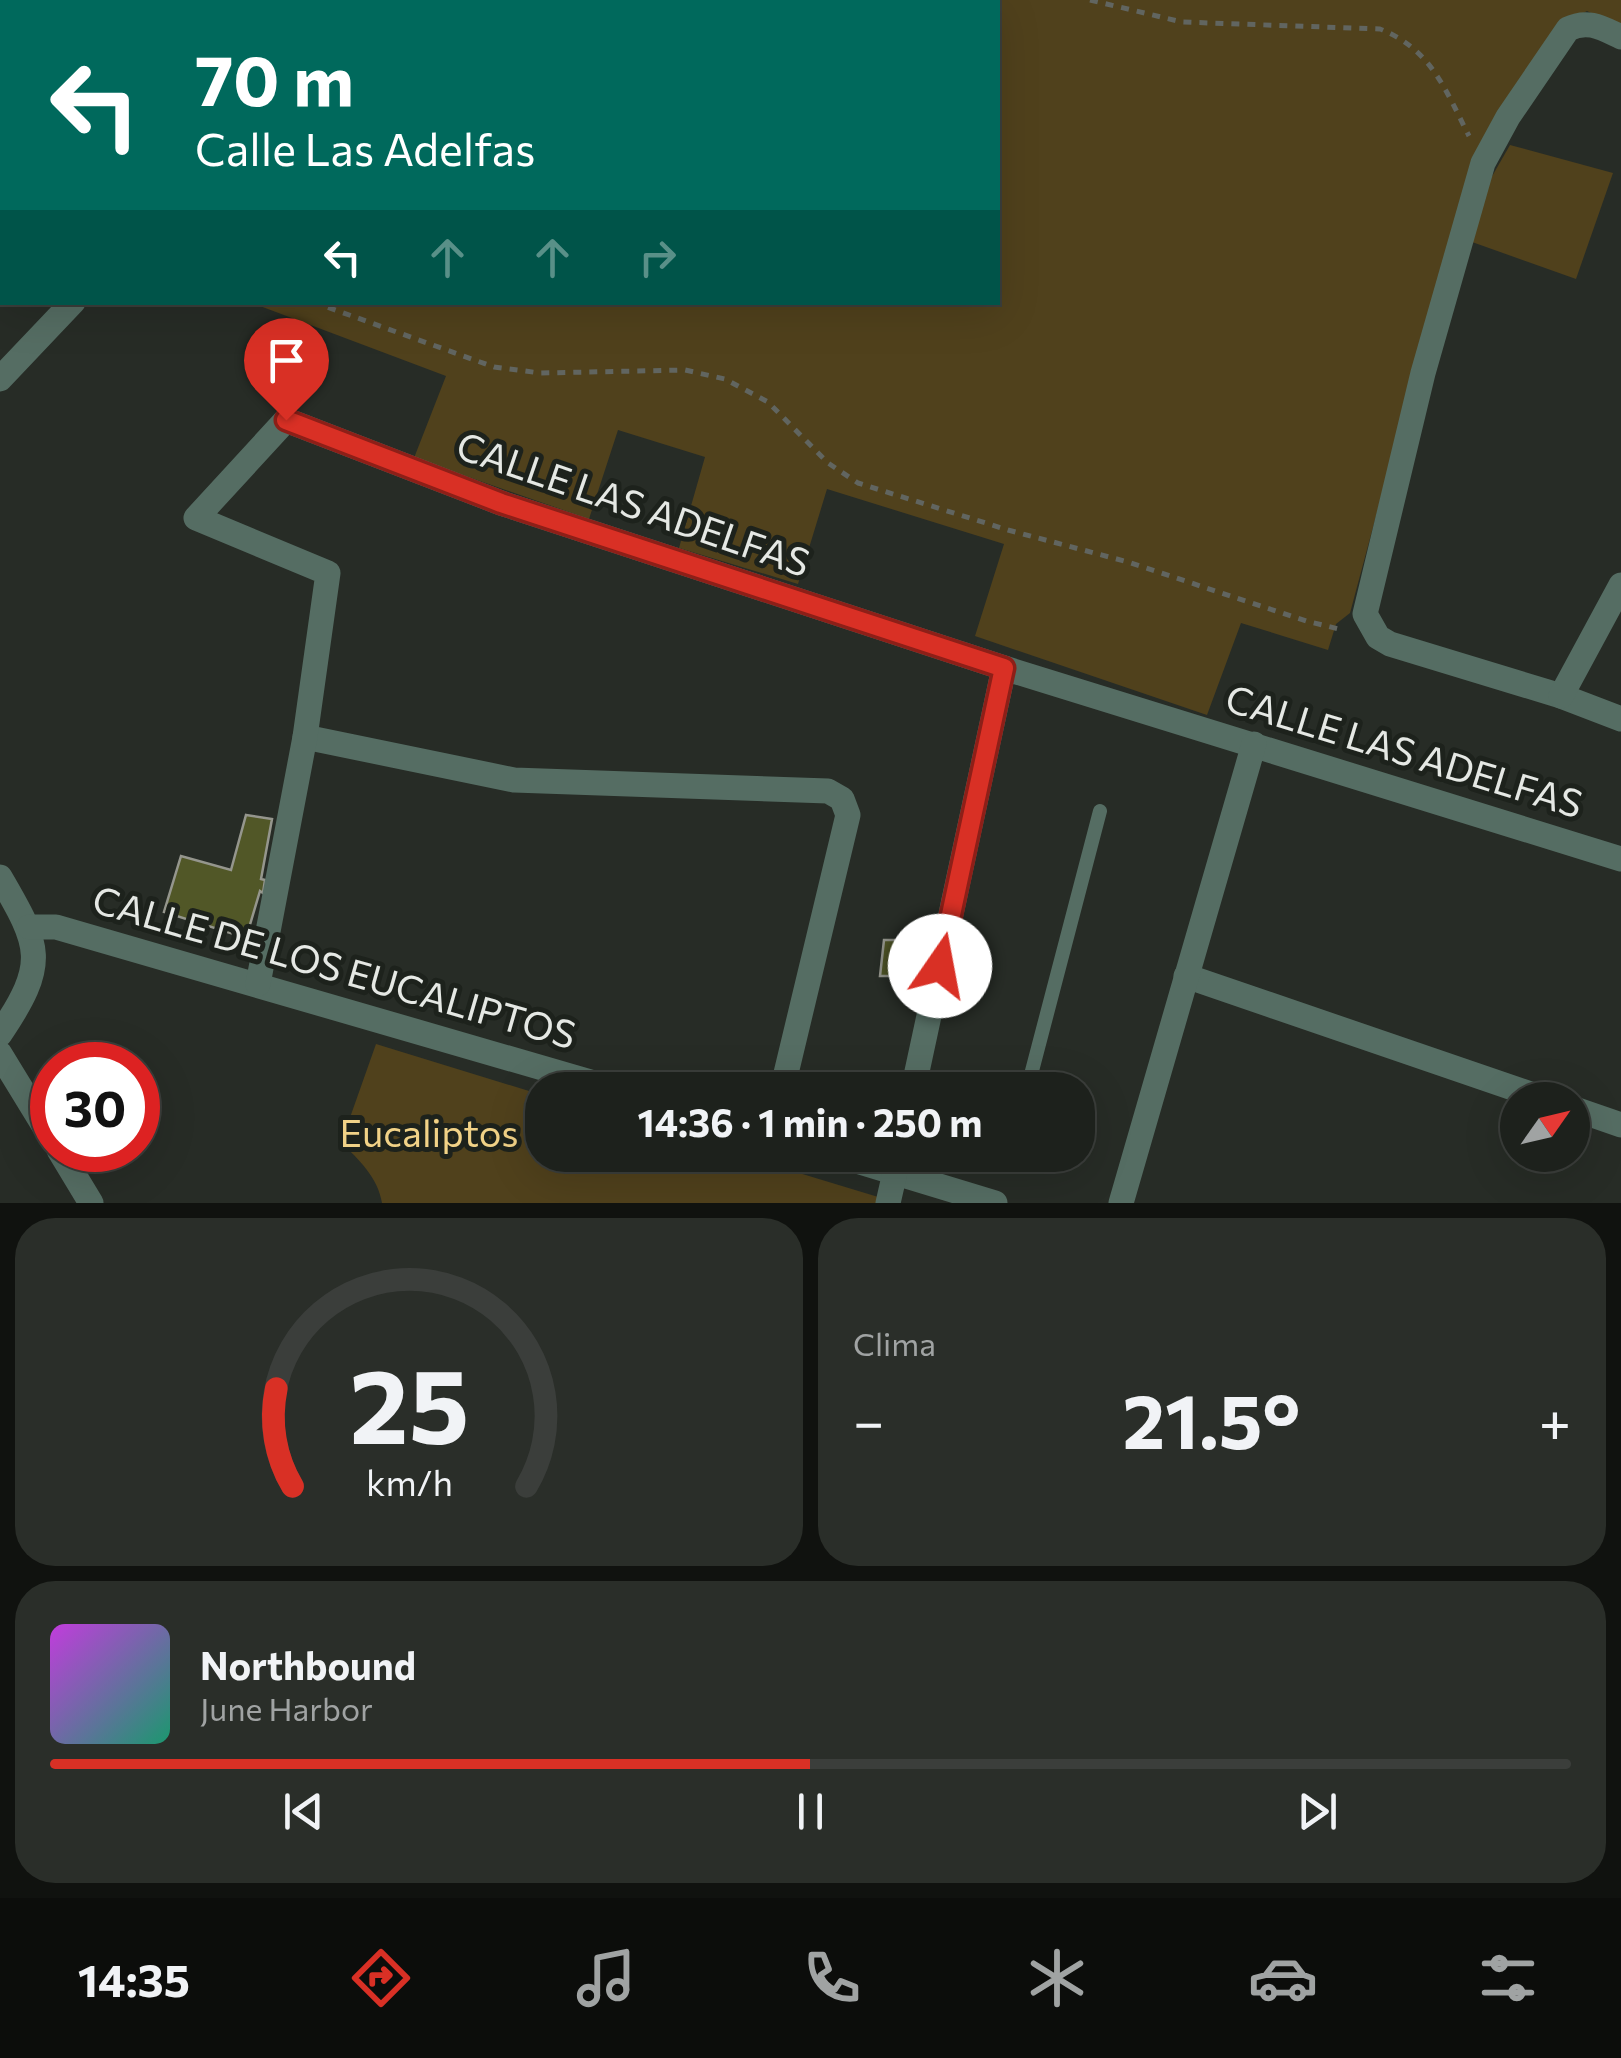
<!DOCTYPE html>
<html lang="es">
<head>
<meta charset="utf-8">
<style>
	body { margin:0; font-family:Commissioner,sans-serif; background:#2a2e29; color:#f1f3f6; height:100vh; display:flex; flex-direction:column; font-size:38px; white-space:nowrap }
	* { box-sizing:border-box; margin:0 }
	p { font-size:32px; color:#a0a3a3 }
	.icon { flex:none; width:55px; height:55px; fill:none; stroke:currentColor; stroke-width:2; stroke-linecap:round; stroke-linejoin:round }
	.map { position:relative; height:1203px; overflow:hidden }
	.side { display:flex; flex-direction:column; gap:15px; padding:15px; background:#10120f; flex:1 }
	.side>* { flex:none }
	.hud { position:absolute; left:0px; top:0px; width:1000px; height:305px; box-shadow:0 10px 40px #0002,0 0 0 2px #3b3e3b; background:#00695c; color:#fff; overflow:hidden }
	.needle { width:65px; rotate:56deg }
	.tools { position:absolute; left:1500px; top:1082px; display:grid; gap:20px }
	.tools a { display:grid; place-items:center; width:90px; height:90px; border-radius:50%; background:#1d211c; box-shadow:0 10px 40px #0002,0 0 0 2px #3b3e3b; font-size:50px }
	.speed { position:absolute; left:30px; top:1042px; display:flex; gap:20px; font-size:50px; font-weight:700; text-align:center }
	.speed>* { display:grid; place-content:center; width:130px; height:130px; border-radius:50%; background:#1d211c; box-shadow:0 10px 40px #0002,0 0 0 2px #3b3e3b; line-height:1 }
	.speed .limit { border:15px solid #d22; background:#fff; color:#111 }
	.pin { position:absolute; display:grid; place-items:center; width:85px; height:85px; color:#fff; margin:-102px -42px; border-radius:50% 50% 50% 0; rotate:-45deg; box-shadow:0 0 10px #0007 }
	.pin .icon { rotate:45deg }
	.me { position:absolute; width:110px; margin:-55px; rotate:12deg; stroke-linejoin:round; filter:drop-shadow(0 0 8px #0008) }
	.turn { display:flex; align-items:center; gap:35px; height:210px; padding:0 30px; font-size:45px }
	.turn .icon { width:130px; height:130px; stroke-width:2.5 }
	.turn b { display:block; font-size:70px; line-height:85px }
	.lanes { display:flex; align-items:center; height:95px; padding:0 30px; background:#0003; justify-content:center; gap:50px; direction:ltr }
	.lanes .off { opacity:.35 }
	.big { font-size:75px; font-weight:700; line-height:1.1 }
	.side .card { flex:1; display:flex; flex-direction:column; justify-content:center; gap:15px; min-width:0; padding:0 35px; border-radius:40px; background:#2a2e29 }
	.side .dial { align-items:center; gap:0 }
	.dial svg { height:260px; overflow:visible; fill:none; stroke:#3b3e3b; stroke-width:7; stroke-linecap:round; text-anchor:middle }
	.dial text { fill:#f1f3f6; stroke:none }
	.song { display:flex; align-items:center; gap:30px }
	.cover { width:120px; height:120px; border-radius:15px; background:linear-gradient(135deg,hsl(290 70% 55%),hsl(160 70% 35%)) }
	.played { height:10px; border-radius:5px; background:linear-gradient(90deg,#d93025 50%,#3b3e3b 50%) }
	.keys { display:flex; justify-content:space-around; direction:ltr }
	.heat { display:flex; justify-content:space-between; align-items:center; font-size:55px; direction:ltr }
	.side .tiles { flex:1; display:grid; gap:15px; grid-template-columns:1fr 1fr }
	.card:last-child { grid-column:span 2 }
	.trip { position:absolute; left:525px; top:1072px; width:570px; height:100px; border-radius:40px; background:#1d211c; box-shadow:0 10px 40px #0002,0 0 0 2px #3b3e3b; font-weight:700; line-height:100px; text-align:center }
	.dock { display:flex; height:160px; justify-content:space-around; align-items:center; background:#0c0d0b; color:#a0a3a3 }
	.dock .icon { width:70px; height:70px }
	.dock .on { color:#d93025 }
	.dock b { font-size:45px; color:#f1f3f6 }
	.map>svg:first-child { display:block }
</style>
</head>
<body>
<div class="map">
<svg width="1621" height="1203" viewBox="0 0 1621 1203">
	<rect width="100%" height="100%" fill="#272c26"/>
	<g fill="#50411c">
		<path d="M403,0H1621V28L1587,11L1568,21L1472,158L1350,613L1336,624L1328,650L1241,623L1207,715L975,636L1004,544L827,489L798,584L679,548L705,457L618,430L589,519L414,458L446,376L252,303L998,302V2H401Z"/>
		<path d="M1510,145L1613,173L1576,279L1472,242L1487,185Z"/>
		<path d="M376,1044L542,1095V1155H740L898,1203H382C378,1178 359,1159 341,1143Z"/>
	</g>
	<g fill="#515727" stroke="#95968d" stroke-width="2.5">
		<path d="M246,815L272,819L261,879L265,880L263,893L260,891L246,938L164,912L181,856L231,870Z"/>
		<path d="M884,940H918L916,963L908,971L894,970V976H880Z"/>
	</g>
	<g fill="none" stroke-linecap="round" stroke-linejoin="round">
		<g stroke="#616560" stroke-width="5" stroke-dasharray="8 8" stroke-linecap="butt">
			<path d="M1090,0L1182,22L1380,29C1431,49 1445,89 1469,136"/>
			<path d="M944,2L948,0"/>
			<path d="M313,302L494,367L540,373L685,370L725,379L768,402L828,463L858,483L1008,530L1128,562L1306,621L1343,630"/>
		</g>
		<g stroke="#556d63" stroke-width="14">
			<path d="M915,1077L955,1090"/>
			<path d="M1027,1090L1100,811"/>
		</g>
		<g stroke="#556d63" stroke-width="25">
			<path d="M361,2L364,0"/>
			<path d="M0,7L2,5"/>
			<path d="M1621,37C1602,28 1588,19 1568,29L1508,117L1483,163L1423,373L1365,614L1378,637L1390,644L1561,696L1621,719"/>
			<path d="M0,379L73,302"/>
			<path d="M1561,696L1621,585"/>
			<path d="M305,737L514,780L828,791L842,799L848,815L782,1090"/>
			<path d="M0,877C41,947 48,963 0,1034"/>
			<path d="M29,927H56L618,1090"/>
			<path d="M1186,976L1548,1100"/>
			<path d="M258,984L305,737L328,573L196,518L286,420L501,503L1004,668L1621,859"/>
			<path d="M0,1054L52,1139"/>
			<path d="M913,1090L1004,668"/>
			<path d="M1572,1108L1621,1125"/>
			<path d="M59,1150L91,1203"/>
			<path d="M837,1155L995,1203"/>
			<path d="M888,1203L899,1155"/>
			<path d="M1121,1203L1254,744"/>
		</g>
	</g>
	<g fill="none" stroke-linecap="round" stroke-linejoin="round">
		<g stroke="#8d1f18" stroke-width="25">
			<path id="route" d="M286,420L501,503L1004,668L940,966"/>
		</g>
		<use href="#route" stroke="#d93025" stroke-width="18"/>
	</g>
	<g text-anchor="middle" stroke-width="10" stroke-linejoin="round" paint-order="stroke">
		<g font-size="38" fill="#e5e8e4" stroke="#1d221c">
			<text transform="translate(633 505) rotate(19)" y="13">CALLE LAS ADELFAS</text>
			<text transform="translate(1404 752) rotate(17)" y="13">CALLE LAS ADELFAS</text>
			<text transform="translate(334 968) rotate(16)" y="13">CALLE DE LOS EUCALIPTOS</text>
		</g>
		<g font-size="38" fill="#f1d287" stroke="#1d221c">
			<text x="429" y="1147">Eucaliptos</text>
		</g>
	</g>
</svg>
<div class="tools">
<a><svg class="needle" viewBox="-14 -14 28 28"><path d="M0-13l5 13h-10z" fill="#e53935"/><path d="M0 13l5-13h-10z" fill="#a0a3a3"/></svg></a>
</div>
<div class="speed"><div class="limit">30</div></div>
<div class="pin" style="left:286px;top:420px;background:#d93025"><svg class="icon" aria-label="arrive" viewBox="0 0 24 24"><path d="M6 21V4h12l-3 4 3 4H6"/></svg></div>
<svg class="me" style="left:940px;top:966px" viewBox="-20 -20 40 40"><circle r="19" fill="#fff"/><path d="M0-13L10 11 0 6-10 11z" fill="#d93025"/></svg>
<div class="trip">14:36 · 1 min · 250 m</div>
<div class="hud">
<div class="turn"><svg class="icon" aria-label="left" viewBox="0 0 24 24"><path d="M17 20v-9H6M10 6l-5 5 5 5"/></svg><div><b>70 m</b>Calle Las Adelfas</div></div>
<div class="lanes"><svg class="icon" aria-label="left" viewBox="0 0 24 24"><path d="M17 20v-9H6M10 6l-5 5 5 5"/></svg><svg class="icon off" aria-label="ahead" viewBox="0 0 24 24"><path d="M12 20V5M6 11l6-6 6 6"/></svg><svg class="icon off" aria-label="ahead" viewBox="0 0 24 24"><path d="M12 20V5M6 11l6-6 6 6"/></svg><svg class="icon off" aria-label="right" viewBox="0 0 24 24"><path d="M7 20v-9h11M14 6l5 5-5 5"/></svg></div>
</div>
</div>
<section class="side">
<div class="tiles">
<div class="card dial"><svg viewBox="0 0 100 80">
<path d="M14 69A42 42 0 1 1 86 69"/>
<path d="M14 69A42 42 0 0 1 9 39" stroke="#d93025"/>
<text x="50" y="56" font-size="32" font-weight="700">25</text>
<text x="50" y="72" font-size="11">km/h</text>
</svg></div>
<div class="card"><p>Clima</p>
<div class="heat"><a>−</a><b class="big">21.5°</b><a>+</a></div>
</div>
<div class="card">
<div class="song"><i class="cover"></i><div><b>Northbound</b><p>June Harbor</p></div></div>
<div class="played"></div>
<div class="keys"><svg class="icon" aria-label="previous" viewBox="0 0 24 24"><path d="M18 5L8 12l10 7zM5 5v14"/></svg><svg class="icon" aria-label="pause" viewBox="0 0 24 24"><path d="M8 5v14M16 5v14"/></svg><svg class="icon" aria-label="next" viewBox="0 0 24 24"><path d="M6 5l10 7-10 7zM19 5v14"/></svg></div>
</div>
</div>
</section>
<nav class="dock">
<b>14:35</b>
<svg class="icon on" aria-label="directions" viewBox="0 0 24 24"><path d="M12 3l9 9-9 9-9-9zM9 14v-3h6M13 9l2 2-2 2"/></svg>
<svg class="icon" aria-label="music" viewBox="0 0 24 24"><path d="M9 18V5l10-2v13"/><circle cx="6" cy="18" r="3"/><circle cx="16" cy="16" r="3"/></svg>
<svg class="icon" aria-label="phone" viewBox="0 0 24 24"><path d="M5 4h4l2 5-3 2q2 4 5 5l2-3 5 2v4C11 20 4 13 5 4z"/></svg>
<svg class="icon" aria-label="climate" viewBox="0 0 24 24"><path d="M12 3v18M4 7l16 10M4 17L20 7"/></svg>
<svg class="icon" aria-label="car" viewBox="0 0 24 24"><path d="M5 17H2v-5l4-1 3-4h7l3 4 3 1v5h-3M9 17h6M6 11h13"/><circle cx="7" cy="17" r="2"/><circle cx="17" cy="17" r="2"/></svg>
<svg class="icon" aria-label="filters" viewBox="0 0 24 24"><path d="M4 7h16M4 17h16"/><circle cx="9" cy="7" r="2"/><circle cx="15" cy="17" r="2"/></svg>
</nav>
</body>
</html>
